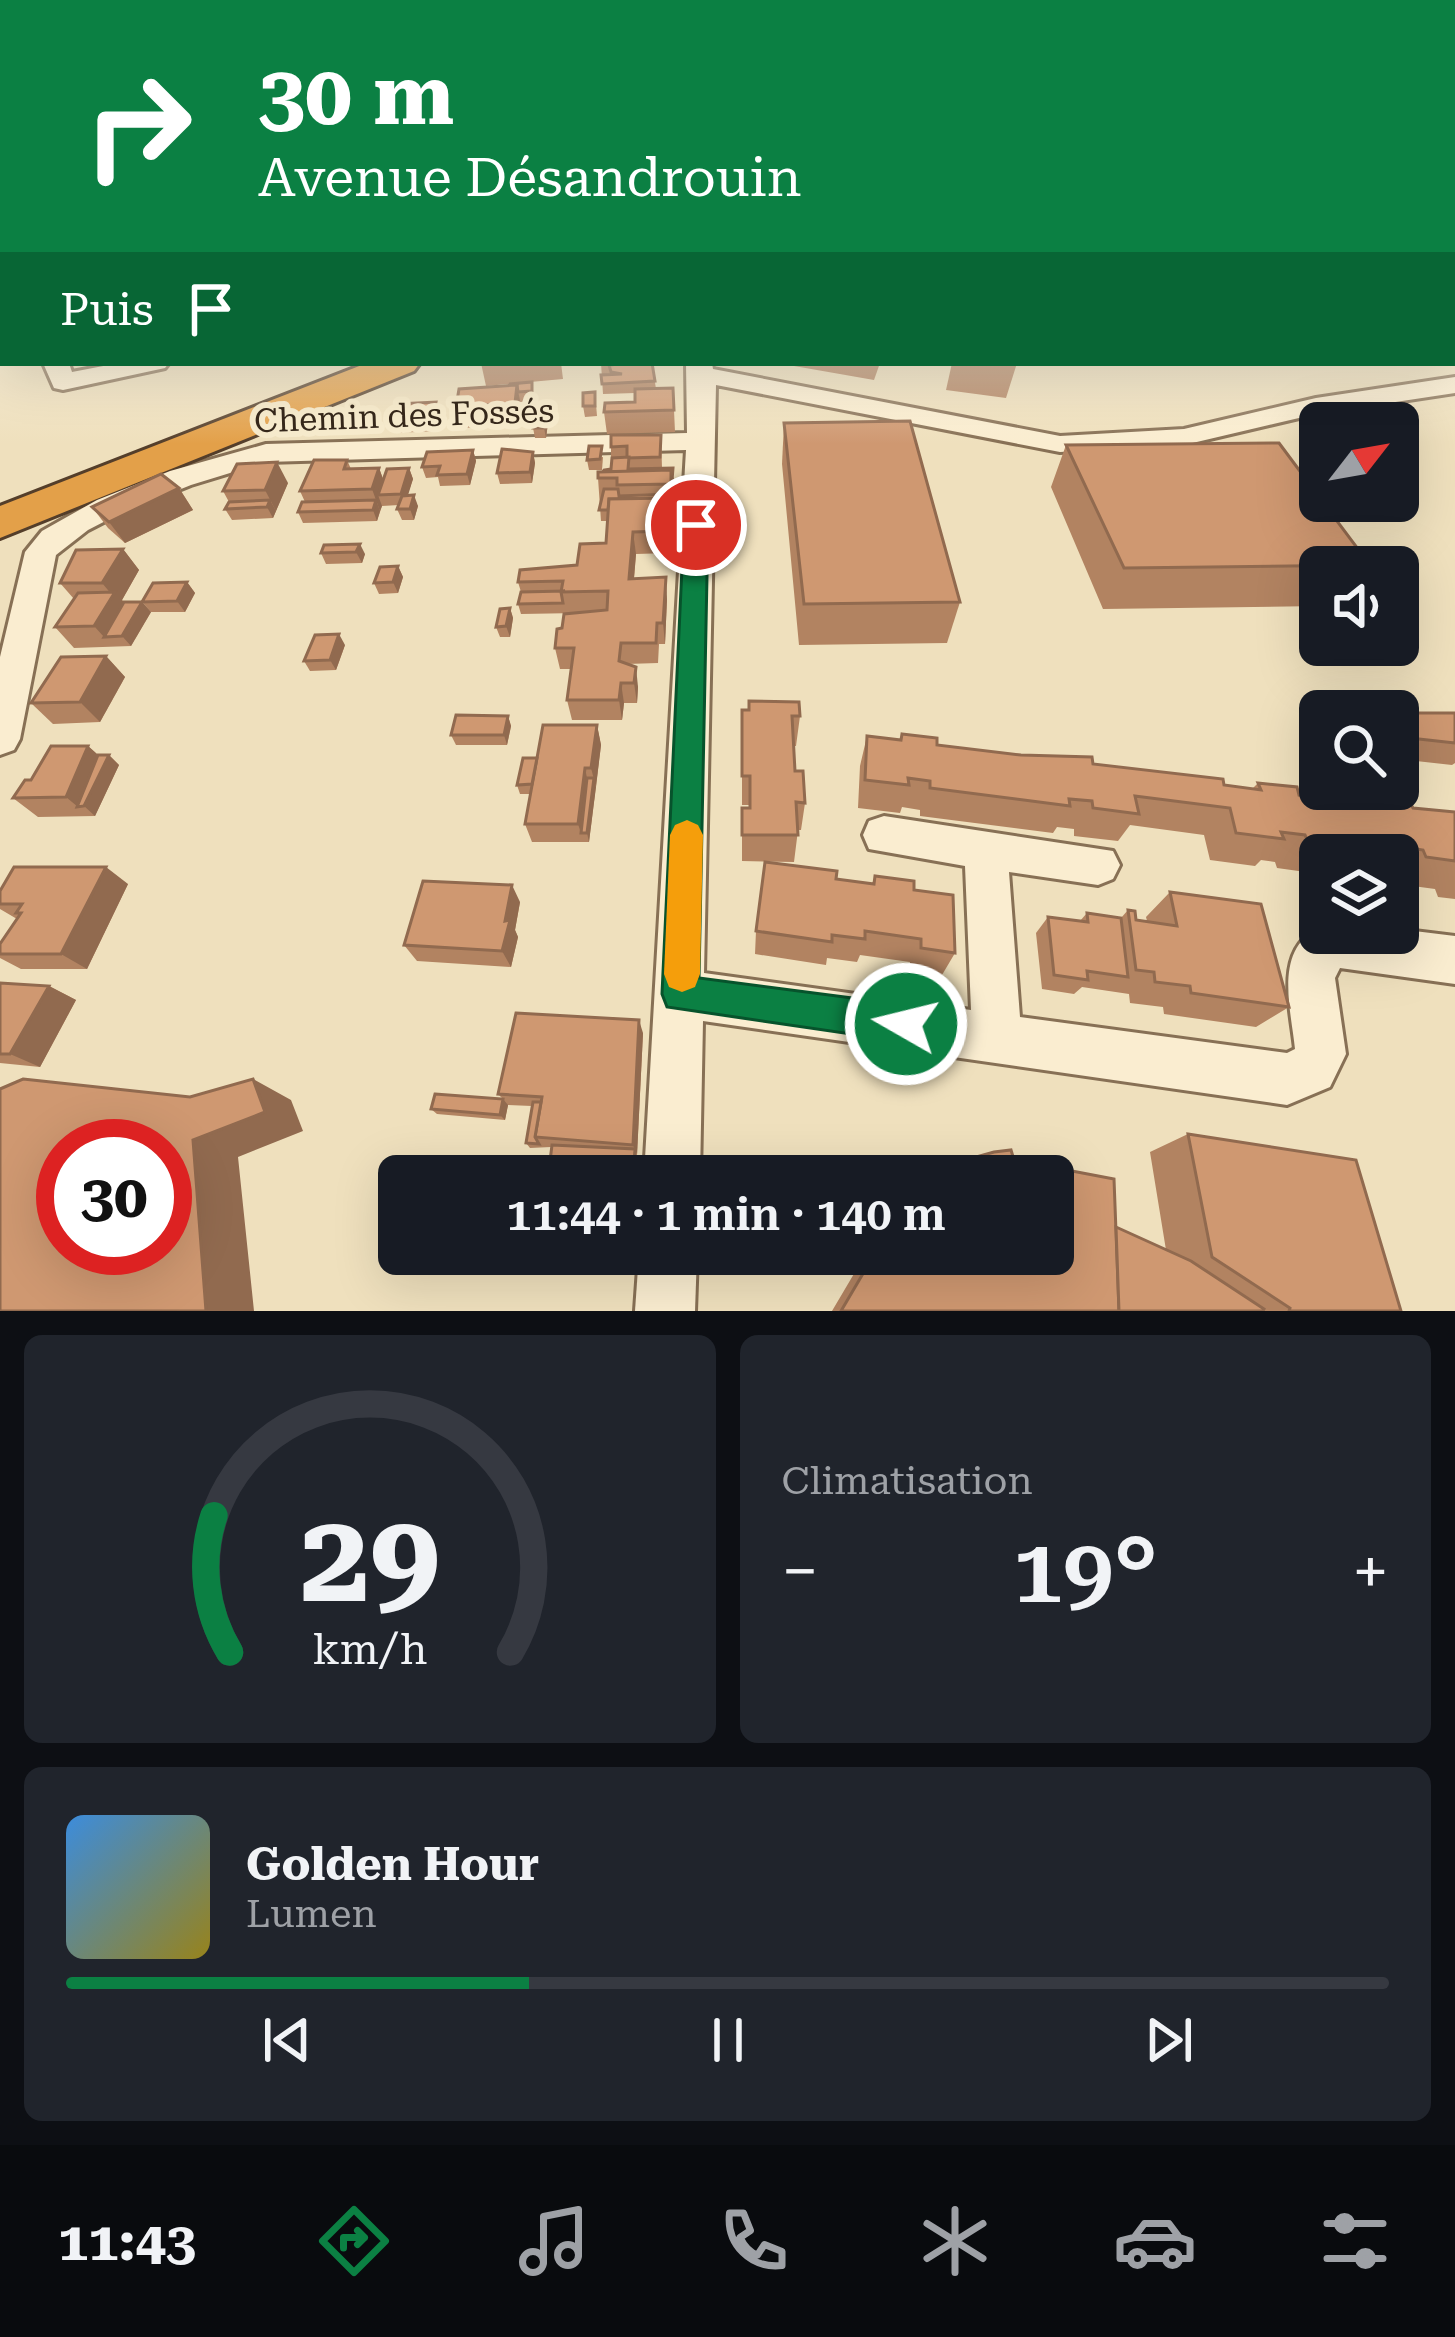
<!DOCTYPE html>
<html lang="fr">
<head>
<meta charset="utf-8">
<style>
	body { margin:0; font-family:"Roboto Serif",serif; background:#20242c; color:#f1f3f6; height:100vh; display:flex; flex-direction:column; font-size:45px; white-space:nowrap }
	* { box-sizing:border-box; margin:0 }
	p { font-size:39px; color:#9ea1a6 }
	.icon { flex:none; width:66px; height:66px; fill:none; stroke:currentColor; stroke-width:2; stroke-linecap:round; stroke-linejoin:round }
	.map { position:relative; height:1311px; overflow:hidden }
	.panel { display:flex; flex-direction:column; gap:24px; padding:24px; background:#0d0f14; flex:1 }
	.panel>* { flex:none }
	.top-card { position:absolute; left:0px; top:0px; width:1455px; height:366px; box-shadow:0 12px 48px #0002; background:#0b8043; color:#fff; overflow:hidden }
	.needle { width:78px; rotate:59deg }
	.buttons { position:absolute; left:1299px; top:402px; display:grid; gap:24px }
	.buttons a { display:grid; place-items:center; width:120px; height:120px; border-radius:18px; background:#171b24; box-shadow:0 12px 48px #0002; font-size:60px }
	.speed { position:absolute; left:36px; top:1119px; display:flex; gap:24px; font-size:60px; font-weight:700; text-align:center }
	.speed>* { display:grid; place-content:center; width:156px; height:156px; border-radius:50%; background:#171b24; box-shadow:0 12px 48px #0002; line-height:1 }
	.speed .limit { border:18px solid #d22; background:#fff; color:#111 }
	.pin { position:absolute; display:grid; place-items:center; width:102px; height:102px; color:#fff; margin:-51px; border:6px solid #fff; border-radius:50%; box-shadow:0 3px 12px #0007 }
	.me { position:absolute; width:132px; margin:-66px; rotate:278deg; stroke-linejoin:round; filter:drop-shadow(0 0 9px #0008) }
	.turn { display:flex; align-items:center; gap:42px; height:252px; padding:0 60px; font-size:54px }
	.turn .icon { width:156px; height:156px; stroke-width:2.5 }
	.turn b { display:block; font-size:84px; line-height:102px }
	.then { display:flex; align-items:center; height:114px; padding:0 60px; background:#0003; gap:24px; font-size:45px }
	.big { font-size:90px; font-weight:600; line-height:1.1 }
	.panel .card { flex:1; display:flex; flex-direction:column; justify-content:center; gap:18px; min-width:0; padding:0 42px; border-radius:18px; background:#20242c }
	.panel .dial { align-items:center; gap:0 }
	.dial svg { height:312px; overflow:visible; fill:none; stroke:#363941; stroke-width:7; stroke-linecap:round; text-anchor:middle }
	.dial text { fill:#f1f3f6; stroke:none }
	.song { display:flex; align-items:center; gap:36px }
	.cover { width:144px; height:144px; border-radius:18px; background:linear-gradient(135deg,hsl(210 70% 55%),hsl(50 70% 35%)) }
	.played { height:12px; border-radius:6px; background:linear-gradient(90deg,#0b8043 35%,#363941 35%) }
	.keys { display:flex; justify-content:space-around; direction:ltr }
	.heat { display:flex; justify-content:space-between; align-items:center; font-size:66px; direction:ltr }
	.panel .tiles { flex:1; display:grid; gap:24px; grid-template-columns:1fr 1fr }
	.card:last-child { grid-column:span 2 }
	.trip { position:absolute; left:378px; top:1155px; width:696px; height:120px; border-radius:18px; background:#171b24; box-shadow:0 12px 48px #0002; font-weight:600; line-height:120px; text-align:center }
	.dock { display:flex; height:192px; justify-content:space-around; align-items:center; background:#090b0e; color:#9ea1a6 }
	.dock .icon { width:84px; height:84px }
	.dock .on { color:#0b8043 }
	.dock b { font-size:54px; color:#f1f3f6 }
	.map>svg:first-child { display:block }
</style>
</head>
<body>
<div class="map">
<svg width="1455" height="1311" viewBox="0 0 1455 1311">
	<rect width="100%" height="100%" fill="#efe0bd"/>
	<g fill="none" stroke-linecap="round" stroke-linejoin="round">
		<g stroke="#877055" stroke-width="6">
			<g id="minor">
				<path d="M43,363H69L72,372L119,363H169L165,368L63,390L54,388Z"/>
				<path d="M686,363H712L713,369L1060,436L1184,429L1316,398L1455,377V393L1316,414L1184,445L1060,452L716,385L704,973L971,1010L965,866L869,849L863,835L869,821L884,816L1113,851L1120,865L1113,879L1098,885L1009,872L1020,1017L1287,1053L1295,1049C1291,1009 1273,948 1320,928V933H1398V929L1455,936V984L1340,968L1335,978L1346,1054L1330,1087L1287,1105L703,1021L700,1176H644L686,450L266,462L191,485L119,514L88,530L56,555L20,739L14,750L0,755V657L25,552L42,531L97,500L170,471L266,444L687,433Z"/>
				<path d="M639,1254H697L695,1311H635Z"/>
			</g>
		</g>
		<g stroke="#543e2a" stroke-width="6">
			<path id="highway" d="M367,363H420L414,371L0,538V506Z"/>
		</g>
		<use href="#minor" fill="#faedd0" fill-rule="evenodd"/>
		<use href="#highway" fill="#e3a049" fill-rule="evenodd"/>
	</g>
	<g fill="#b28361">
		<path d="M481,363H561L563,379L486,386Z"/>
		<path d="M601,363H652L656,389L673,388L675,432L607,434L604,412L635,402V393L603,394Z"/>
		<path d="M777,363H880L874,380Z"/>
		<path d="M952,363H1017L1006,398L946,390Z"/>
		<path d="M532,382L534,401L520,402V425L462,428L456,407L509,386Z"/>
		<path d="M595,392L597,416L585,417L583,406Z"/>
		<path d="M436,402L439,413L435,431L396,433L392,423Z"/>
		<path d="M546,412L548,423L546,438H535L533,428Z"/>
		<path d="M784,423L960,602L947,643L799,645L782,464Z"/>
		<path d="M661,435L662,468L674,478L670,553L636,554L634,579L667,599L665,644H659L658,663L627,664L638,687L637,703H624L622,720H572L567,700L571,669H560L555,648L562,628L578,613L521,614L518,604L521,592L518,582L577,565L606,543L607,521H601L598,478L611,469V447Z"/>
		<path d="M1066,445L1370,565L1368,567H1320V606L1103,609L1051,487Z"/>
		<path d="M473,450L476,461L470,485L440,486L438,477L426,478L422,467Z"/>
		<path d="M533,452L535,463L532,483L500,484L497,473Z"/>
		<path d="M603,457L602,470H589L587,460Z"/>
		<path d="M347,460L351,469L379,468L383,479L409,468L413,479L407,496L418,506L414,520H402L397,509L399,505L382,506L377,521L303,523L298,512L305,502L300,491Z"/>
		<path d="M288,483L273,518L232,520L225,509L229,502L223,491Z"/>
		<path d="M179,488L193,510L125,543L108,528L92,507Z"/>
		<path d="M324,545L365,554L362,563L326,564L321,553Z"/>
		<path d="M123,549L139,570L122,600L124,602H142L151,612L131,646L74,648L55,627L74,599L60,583Z"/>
		<path d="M398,566L403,577L398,593L379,594L374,583Z"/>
		<path d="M187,582L195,593L185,612H151L142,602Z"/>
		<path d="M510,608L513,618L510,637H500L496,627Z"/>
		<path d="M345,645L336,670L310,671L304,661Z"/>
		<path d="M106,656L125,677L100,722L53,724L31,703Z"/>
		<path d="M742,710L800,716L796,746H793L795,771L805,803L801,830H798L794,862L742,861V808H749V805H742Z"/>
		<path d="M1398,713H1455V763L1452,765L1398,759Z"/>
		<path d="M508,716L511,726L507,745H456L451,735Z"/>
		<path d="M597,725L601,745L589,842H532L525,824L531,794H520L517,785L537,758Z"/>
		<path d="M902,734L937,745L1093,764L1224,785L1252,789L1258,783L1299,795L1363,802L1370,796L1413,808L1455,812V899L1438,897L1435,889L1398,884V855H1320V874L1277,868L1275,862L1261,860L1255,866L1210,860L1204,835L1130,825L1118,841L1074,836V829L1057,827L1053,833L920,816V810L902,807L900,813L858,808L860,766L867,736L900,740Z"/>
		<path d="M88,746L98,755H109L119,765L95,816L38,817L13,798L31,780Z"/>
		<path d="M875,876L914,890L955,953L942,975L910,970V962L860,955L857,962L827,958L826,965L755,954L756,931L836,879L872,884Z"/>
		<path d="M128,884L87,969H21L0,958V944L17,919L0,909V891Z"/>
		<path d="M1170,892L1289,1007L1256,1027L1164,1014L1163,1007L1130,1003L1129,994L1082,987L1074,994L1042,989L1036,933L1048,917L1080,921L1087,913L1121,918L1128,910L1136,920L1147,921L1146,917Z"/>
		<path d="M520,902L515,930L518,937L511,967L417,961L404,945Z"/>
		<path d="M0,983L49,986L76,1000L40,1067L0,1063Z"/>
		<path d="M643,1033L636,1176L549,1169L551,1147L530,1148L526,1143L532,1106L508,1105L505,1120L437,1114L431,1109L503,1099L498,1094Z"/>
		<path d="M1188,1134L1356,1160L1401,1311H832L858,1267L846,1254H1053V1176H949L969,1159L994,1152L1011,1150L1017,1170L1072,1171L1114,1179L1116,1227L1166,1250L1150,1152Z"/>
	</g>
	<g fill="#916a4f">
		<path d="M517,385L521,406L520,425L515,403Z"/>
		<path d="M436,402L439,413L435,431L432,421Z"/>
		<path d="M546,412L548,423L546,438L544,428Z"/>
		<path d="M473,450L476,461L470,485L467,474Z"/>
		<path d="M533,452L535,463L532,483L530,472Z"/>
		<path d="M277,462L288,483L276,511L265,490Z"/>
		<path d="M379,468L387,490L378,495L382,506L380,511L372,489Z"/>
		<path d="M409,468L413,479L405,505L401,494Z"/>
		<path d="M179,488L193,510L125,543L109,522Z"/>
		<path d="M414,495L418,506L414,520L410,509Z"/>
		<path d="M670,498L672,519L670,553L668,531Z"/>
		<path d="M270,500L276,511L273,518L267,507Z"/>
		<path d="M376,500L380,511L377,521L373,510Z"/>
		<path d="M633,532L636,554L632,600L629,579Z"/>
		<path d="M360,544L365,554L362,563L356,552Z"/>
		<path d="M123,549L139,570L122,600L132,613L104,637L94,626L113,596L102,583Z"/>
		<path d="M398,566L403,577L398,593L393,582Z"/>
		<path d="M666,577L667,599L665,644L663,623Z"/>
		<path d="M187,582L195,593L185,612L177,601Z"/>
		<path d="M142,602L151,612L131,646L122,636Z"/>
		<path d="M510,608L513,618L510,637L506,626Z"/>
		<path d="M339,634L345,645L336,670L330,660Z"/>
		<path d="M106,656L125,677L100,722L80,702Z"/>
		<path d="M636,667L638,687L637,703L634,683Z"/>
		<path d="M621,683L624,703L622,720L619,700Z"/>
		<path d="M508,716L511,726L507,745L504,735Z"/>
		<path d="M597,725L601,745L596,787L591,768Z"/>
		<path d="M88,746L106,762L109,755L119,765L95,816L84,806L78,807L66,797Z"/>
		<path d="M585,768L589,788L581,833L578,824Z"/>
		<path d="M594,778L596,787L589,842L587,833Z"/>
		<path d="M106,867L128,884L87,969L61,954Z"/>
		<path d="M512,885L520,902L515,930L518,937L511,967L502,951L505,921Z"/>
		<path d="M49,986L76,1000L40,1067L10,1054Z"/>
		<path d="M639,1020L643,1033L637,1154L633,1145Z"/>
		<path d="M253,1079L291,1100L303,1131L238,1157L254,1311H206L193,1140Z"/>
		<path d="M503,1099L508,1105L505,1120L500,1115Z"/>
		<path d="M475,1163L487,1171L485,1176H472Z"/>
	</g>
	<g fill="#cf9871" stroke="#916a4f" stroke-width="3" fill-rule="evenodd">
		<path d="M632,363H652L655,381L602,384L601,375L622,374L611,372L609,365Z"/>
		<path d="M532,382V391L518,392L517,385L509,386L510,384Z"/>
		<path d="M517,385L515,403L456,407L459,389Z"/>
		<path d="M673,388L674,410L604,412L605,403L635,402V389Z"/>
		<path d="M595,392V406H583V393Z"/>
		<path d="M436,402L432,421L392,423L397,404Z"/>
		<path d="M546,412L544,428H533L535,413Z"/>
		<path d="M910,421L960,602L804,604L784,423Z"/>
		<path d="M611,435H661L660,457L627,458V446L611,447Z"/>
		<path d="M1279,443L1320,498V501H1322L1370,565L1124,568L1066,445Z"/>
		<path d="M589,446H602L600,459L587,460Z"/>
		<path d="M502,449L533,452L530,472L497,473Z"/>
		<path d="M473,450L467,474L437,475L440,466L422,467L427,452Z"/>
		<path d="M629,457L628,469L673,468L672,481L671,470L603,472L604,470L611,469L612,458Z"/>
		<path d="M314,460H347L344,469L379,468L372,489L300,491Z"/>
		<path d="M277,462L265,490L223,491L237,464Z"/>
		<path d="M409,468L401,494L378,495L387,469Z"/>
		<path d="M671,470V484L617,485V478H598V472Z"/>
		<path d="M161,474L179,488L109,522L92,507Z"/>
		<path d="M604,489H618L619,496L671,494V508L670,498L609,499L608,510H599Z"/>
		<path d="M414,495L410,509H397L402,496Z"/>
		<path d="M670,498L668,531L633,532L629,579L666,577L663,623H657L656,643H621L619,661L636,667L634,683H621L619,700H567L574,648H555L557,629L562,628L564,614L607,610L608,591L561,592L563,581L518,582L520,570L577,565L580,544L606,543L609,499Z"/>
		<path d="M270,500L267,507L225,509L229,502Z"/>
		<path d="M376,500L373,510L298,512L302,502Z"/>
		<path d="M360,544L356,552L321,553L324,545Z"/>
		<path d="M123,549L102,583H60L76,550Z"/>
		<path d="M398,566L393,582L374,583L380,567Z"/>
		<path d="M187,582L177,601L142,602L153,583Z"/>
		<path d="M565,591L561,592L563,603L518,604L521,592Z"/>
		<path d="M115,592L94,626L55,627L78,593Z"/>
		<path d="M124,602H142L122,636L104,637Z"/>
		<path d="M510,608L506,626L496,627L500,609Z"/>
		<path d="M339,634L330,660L304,661L315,635Z"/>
		<path d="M106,656L80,702L31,703L61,657Z"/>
		<path d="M749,701L799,702L800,716H792L795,771H803L805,803L796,802L798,835H742V808H750V776H742V710H749Z"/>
		<path d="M1398,713H1455V743L1401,737L1398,730Z"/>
		<path d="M456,715L508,716L504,735H451Z"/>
		<path d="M543,725H597L591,768H585L578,824H525Z"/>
		<path d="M902,734L937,738V745L1021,755L1092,757L1093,764L1223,779L1224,785L1261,790L1258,783L1297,787L1299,795L1373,803L1370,796L1409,801L1413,808L1455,812V861L1426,857L1423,850L1398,846L1401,854L1308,842L1305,835L1281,832L1284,839L1236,833L1230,808L1135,796L1139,814L1093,808L1092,801L1069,799L1070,806L930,788V781L908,778L909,785L865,780L867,736L901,740Z"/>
		<path d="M51,746H88L66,797L13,798L25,780H31Z"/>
		<path d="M98,755H109L84,806L77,807Z"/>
		<path d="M523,758H537L532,784L517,785Z"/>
		<path d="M587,778H594L587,833H581Z"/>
		<path d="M765,862L837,871L836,879L874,884L875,876L914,881V890L953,895L955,953L921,948V939L865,931V939L832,935V942L756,931Z"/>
		<path d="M14,867H106L61,954H0V944L21,913H16L22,904H0V891Z"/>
		<path d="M423,881L512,885L505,921L510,920L502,951L404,945Z"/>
		<path d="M1170,892L1261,904L1289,1007L1191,993L1190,986L1155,982L1154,972L1136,970L1128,910L1135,911L1136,920L1177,926Z"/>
		<path d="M1087,913L1121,918L1128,977L1087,971L1088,980L1054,975L1048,917L1088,922Z"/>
		<path d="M0,983L49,986L10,1054H0Z"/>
		<path d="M516,1013L639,1020L633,1145L535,1137L542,1097L498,1094Z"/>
		<path d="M23,1079L190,1097L253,1079L265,1112L193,1140L206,1311H0V1089ZM63,1146H165V1248H63Z"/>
		<path d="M435,1094L503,1099L500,1115L431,1109Z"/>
		<path d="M533,1102H541L535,1137L539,1144L526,1143Z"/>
		<path d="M1188,1134L1356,1160L1401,1311H1289L1290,1308L1212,1257Z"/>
		<path d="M552,1145L635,1149L633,1176L549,1169Z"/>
		<path d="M1011,1150L1017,1170L1072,1171L1114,1179L1119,1311H841L871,1260L866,1254H1053V1176H976L969,1159L994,1152Z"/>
		<path d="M429,1159L475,1163L472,1176H425Z"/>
		<path d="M515,1166L631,1175V1176H513Z"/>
		<path d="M1116,1227L1191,1261L1264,1309L1263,1311H1119Z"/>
	</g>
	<linearGradient id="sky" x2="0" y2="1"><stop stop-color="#8bb9d4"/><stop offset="0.59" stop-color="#f8f1e1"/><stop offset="1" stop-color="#f8f1e1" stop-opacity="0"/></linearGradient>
	<rect width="1455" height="444" fill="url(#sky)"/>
	<path fill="#0b8043" stroke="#07532c" stroke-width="3" d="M696,517L708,525L699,978L906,1005L919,1010L925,1024L919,1037L906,1042L667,1007L662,994L684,525Z"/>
	<path fill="#f59e0b" d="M687,820L698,825L703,835L700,974L695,987L682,992L669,987L664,974L670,835L675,825Z"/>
	<g text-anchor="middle" stroke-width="12" stroke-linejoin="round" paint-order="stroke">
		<g font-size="33" fill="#36281b" stroke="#f6eacc">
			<text transform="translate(404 415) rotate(-2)" y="12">Chemin des Fossés</text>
		</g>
	</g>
</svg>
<div class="buttons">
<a><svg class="needle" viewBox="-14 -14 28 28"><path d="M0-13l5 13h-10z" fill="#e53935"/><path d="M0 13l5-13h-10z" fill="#9ea1a6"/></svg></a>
<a><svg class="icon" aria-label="sound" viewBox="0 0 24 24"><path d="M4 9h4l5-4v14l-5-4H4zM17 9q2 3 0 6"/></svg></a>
<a><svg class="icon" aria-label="search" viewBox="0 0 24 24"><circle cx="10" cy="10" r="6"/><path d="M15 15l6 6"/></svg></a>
<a><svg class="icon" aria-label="layers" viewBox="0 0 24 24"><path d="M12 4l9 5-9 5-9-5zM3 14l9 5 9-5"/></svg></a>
</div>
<div class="speed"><div class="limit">30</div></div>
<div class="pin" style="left:696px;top:525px;background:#d93025"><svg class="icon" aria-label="arrive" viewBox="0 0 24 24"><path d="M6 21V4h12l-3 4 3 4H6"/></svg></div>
<svg class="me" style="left:906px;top:1024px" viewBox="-20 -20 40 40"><circle r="17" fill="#0b8043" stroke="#fff" stroke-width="3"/><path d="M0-11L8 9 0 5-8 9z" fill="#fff"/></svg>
<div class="trip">11:44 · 1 min · 140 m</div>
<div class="top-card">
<div class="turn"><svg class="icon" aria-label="right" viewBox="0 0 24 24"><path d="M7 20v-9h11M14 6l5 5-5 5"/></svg><div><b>30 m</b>Avenue Désandrouin</div></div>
<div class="then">Puis<svg class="icon" aria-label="arrive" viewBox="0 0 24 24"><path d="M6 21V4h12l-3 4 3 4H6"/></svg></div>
</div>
</div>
<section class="panel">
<div class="tiles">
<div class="card dial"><svg viewBox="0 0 100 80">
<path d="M14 69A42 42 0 1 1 86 69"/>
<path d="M14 69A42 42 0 0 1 10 34" stroke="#0b8043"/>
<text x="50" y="56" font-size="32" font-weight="700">29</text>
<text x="50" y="72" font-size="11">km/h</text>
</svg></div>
<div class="card"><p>Climatisation</p>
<div class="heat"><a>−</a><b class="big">19°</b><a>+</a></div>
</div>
<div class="card">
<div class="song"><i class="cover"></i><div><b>Golden Hour</b><p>Lumen</p></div></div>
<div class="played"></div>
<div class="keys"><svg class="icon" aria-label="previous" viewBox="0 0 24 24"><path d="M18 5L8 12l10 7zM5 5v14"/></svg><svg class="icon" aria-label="pause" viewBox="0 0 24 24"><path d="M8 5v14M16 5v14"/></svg><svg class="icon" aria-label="next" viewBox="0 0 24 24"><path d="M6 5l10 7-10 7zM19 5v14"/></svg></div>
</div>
</div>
</section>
<nav class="dock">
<b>11:43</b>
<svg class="icon on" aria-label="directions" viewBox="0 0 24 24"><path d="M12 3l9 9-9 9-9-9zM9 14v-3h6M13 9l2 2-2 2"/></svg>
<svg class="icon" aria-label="music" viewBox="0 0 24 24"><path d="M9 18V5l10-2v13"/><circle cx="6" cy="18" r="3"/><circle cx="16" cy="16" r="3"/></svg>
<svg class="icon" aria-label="phone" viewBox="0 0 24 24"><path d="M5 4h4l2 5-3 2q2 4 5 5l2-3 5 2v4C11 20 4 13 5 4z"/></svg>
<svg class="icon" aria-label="climate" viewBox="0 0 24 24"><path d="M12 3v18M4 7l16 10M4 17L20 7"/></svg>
<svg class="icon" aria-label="car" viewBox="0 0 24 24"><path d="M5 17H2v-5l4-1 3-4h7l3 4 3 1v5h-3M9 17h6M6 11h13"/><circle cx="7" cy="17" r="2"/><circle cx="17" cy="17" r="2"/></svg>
<svg class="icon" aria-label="filters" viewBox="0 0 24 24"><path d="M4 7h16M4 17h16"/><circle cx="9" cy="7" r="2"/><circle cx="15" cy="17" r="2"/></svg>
</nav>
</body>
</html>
